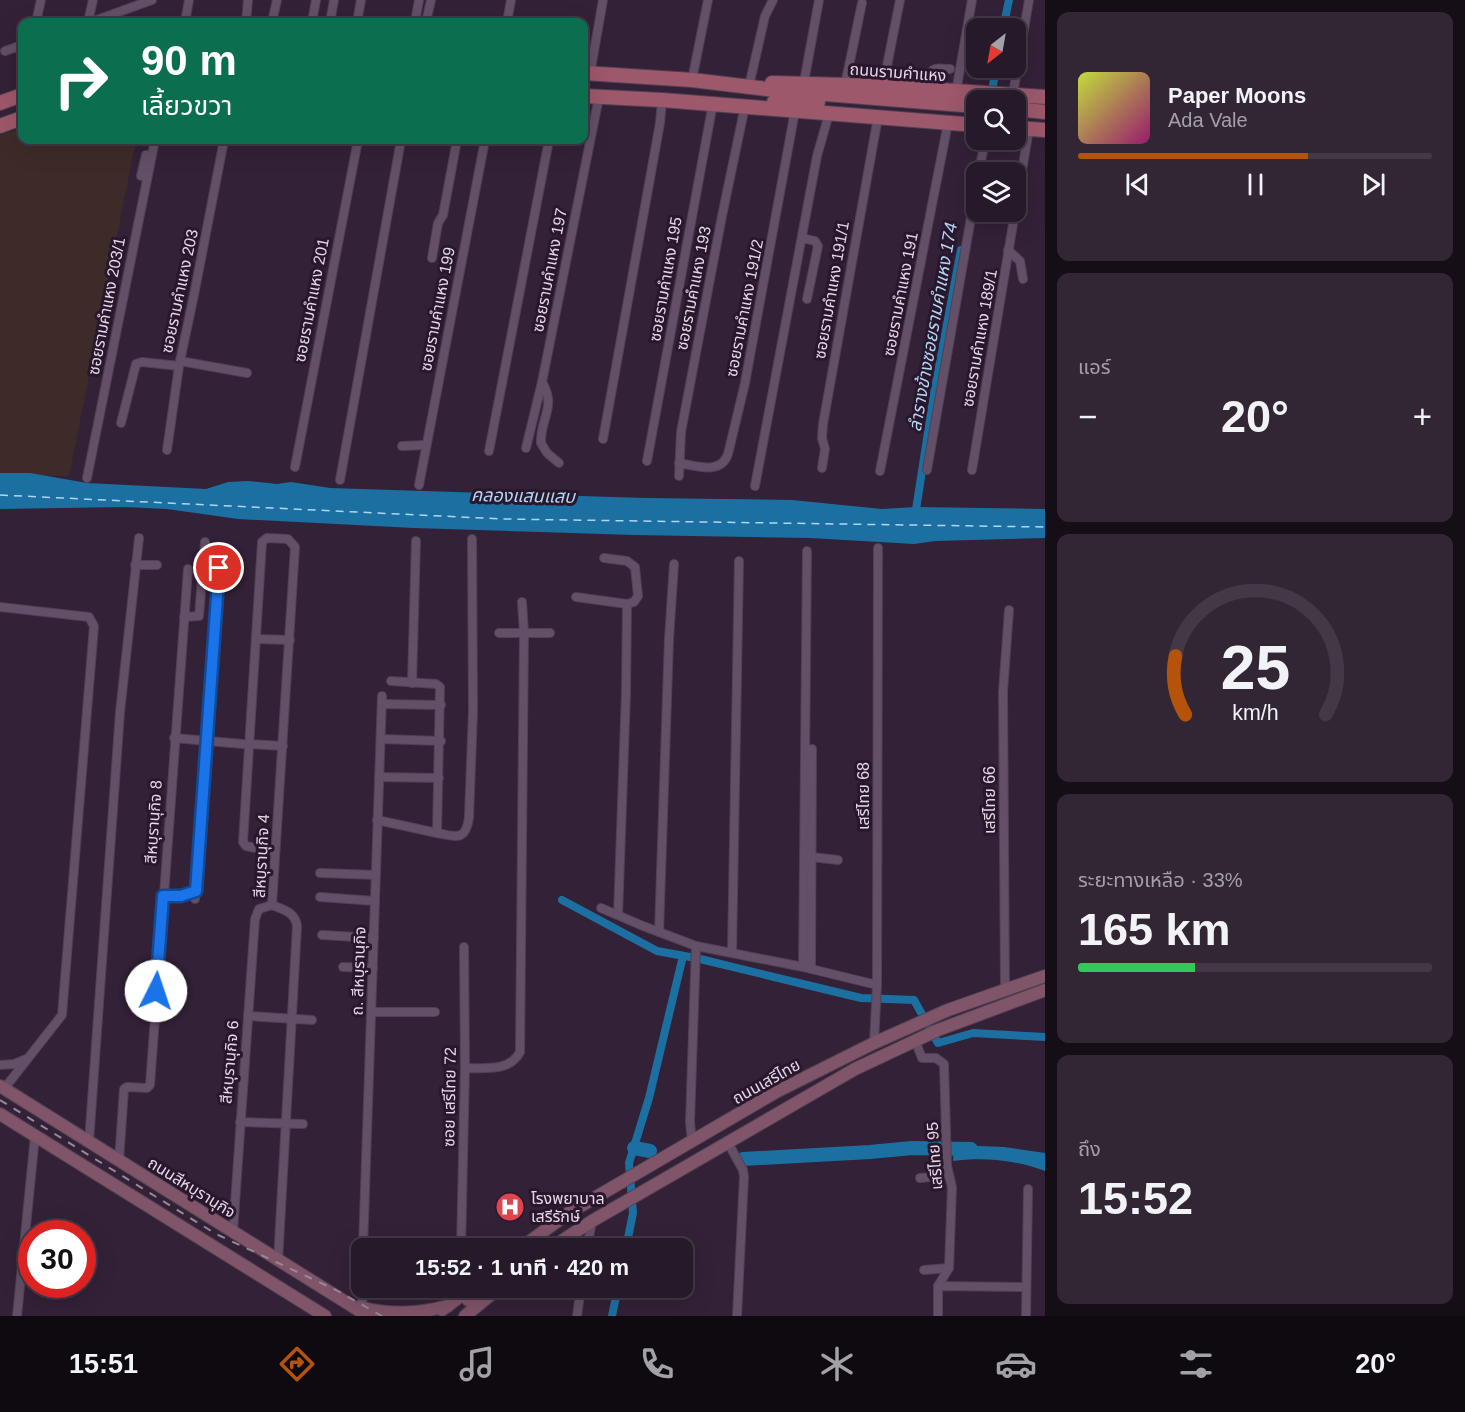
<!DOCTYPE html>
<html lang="th">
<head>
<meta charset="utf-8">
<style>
	body { margin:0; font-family:Helvetica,"Noto Sans Thai",sans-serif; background:#322635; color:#f1f3f6; height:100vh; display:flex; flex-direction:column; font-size:22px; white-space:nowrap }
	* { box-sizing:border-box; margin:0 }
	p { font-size:20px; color:#a4a0a8 }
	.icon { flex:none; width:33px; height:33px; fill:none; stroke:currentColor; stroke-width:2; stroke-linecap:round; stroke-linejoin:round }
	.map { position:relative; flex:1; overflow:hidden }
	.panel { display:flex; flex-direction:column; gap:12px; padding:12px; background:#150e17; width:420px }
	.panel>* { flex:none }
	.hud { position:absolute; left:18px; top:18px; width:570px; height:126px; border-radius:12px; box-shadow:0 6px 24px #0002,0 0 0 2px #423846; background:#0b6e4f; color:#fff; overflow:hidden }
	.needle { width:39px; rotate:211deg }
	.fabs { position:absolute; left:966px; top:18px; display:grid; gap:12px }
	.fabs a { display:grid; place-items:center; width:60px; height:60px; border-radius:12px; background:#261929; box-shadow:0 6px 24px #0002,0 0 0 2px #423846; font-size:30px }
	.speed { position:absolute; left:18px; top:1220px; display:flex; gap:12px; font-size:30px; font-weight:700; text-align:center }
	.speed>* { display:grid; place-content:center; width:78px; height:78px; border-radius:50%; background:#261929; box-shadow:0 6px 24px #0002,0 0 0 2px #423846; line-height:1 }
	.speed .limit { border:9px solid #d22; background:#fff; color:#111 }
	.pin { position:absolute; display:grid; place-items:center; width:51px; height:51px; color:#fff; margin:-26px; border:3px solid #fff; border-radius:50%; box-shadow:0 2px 6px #0007 }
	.me { position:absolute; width:66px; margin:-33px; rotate:4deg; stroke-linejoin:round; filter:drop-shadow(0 0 4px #0008) }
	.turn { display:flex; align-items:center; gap:21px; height:126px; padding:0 24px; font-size:27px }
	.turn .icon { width:78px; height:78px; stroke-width:2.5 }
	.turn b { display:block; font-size:42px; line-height:51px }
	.big { font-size:45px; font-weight:700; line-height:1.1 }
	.panel .card { flex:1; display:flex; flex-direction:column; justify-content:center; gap:9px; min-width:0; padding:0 21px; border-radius:12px; background:#322635 }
	.panel .dial { align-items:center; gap:0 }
	.dial svg { height:156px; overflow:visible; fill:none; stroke:#423846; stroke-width:7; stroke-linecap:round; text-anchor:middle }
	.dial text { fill:#f1f3f6; stroke:none }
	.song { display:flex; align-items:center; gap:18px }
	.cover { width:72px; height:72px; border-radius:9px; background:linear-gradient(135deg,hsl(70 70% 55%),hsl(320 70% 35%)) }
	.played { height:6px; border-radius:3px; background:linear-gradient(90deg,#b45309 65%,#423846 65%) }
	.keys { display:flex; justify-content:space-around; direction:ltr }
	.heat { display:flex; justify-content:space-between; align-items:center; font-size:33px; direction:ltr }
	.charge { height:9px; border-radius:4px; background:linear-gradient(90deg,#34c759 33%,#423846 0) }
	.trip { position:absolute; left:351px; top:1238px; width:342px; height:60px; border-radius:12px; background:#261929; box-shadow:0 6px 24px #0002,0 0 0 2px #423846; font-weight:700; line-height:60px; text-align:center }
	.dock { display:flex; height:96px; justify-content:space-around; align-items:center; background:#0f0a10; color:#a4a0a8 }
	.dock .icon { width:42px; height:42px }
	.dock .on { color:#b45309 }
	.dock b { font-size:27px; color:#f1f3f6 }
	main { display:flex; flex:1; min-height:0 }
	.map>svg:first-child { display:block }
</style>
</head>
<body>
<main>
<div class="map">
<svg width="1045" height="1316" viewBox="0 0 1045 1316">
	<rect width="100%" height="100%" fill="#332137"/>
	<path fill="#3e2b29" d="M22,128V140H136L69,476L0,475V135Z"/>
	<g fill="#1c70a1">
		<path d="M0,473H30L87,483L206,489L228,482L248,481L277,484L291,482L330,488L645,498L792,500L882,509L915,507L1045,509V538L935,541L914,544L810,538L634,535L414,528L238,519L167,509L124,507L0,509Z"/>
		<path d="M954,1145L1004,1147L1045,1153V1171C1016,1160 984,1157 953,1161Z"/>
	</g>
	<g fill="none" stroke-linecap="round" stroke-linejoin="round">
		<g stroke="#1c70a1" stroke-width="8">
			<path d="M1003,28L1009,0"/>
			<path d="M993,85L996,68"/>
			<path d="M971,194L977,165"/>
			<path d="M915,516L934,394L961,250"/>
			<path d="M562,900L657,951L690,957"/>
			<path d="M700,959L861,998L914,1000L938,1043L973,1033L1045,1037"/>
			<path d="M626,1248L633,1213L629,1163L649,1098L683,956"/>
			<path d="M612,1316L618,1287"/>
		</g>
		<g stroke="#1c70a1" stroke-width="14">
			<path d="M634,1148L650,1151"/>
			<path d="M743,1159L870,1152L912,1148L971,1149"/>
		</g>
		<path stroke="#b0d6f2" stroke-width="1.5" stroke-dasharray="8 6" stroke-linecap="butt" d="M0,495L503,519L1045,527"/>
		<g stroke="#504052" stroke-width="10">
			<g id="street">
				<path d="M36,22L41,0"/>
				<path d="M88,22L93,0"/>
				<path d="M91,22L152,0"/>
				<path d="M185,22L189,0"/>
				<path d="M246,22L248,0"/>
				<path d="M272,22L277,0"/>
				<path d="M312,22L316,0"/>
				<path d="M330,22L334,0"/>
				<path d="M357,22L361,0"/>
				<path d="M415,22L419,0"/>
				<path d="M426,22L431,0"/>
				<path d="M507,22L511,0"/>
				<path d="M5,51L22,45"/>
				<path d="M590,74L603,0"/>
				<path d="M692,80L708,0"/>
				<path d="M804,82L819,0"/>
				<path d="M845,85L862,3"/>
				<path d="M749,86L765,16L773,0"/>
				<path d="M883,86L900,0"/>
				<path d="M929,90C931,69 928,67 950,69"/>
				<path d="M956,92L972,0"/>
				<path d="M1013,94L1029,0"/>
				<path d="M979,172L985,140"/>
				<path d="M141,176L146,155"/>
				<path d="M1016,207L1029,129"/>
				<path d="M802,238L815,241L818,246L807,299"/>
				<path d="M1008,250L1020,261L1023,279"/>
				<path d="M432,258L438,223L443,215L457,140"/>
				<path d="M180,361L247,373"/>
				<path d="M542,382C557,407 540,418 541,443L547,453L559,463"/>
				<path d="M121,423L136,364L142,362L179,366"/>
				<path d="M603,439L660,123L662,100"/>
				<path d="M402,446L425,445"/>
				<path d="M526,448L542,382L599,97"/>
				<path d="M167,450L179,366L195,290L224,140"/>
				<path d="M489,451L549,140"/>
				<path d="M647,461L713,103"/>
				<path d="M679,463C697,466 721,475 728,454L745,383L795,111"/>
				<path d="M295,467L358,140"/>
				<path d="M822,468L825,449L822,438L823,424L878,117"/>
				<path d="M927,470L976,189"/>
				<path d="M972,470L1015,212"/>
				<path d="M880,471L948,123"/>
				<path d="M679,476L681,432L722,216L745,106"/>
				<path d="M87,478L155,140"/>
				<path d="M340,480L401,140"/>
				<path d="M419,485L485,140"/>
				<path d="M755,486L817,156L829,114"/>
				<path d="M604,558L627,561L635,567L638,596L634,602L627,604"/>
				<path d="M135,565H157"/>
				<path d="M576,597L627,604L626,693L618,915"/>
				<path d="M0,607L89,617L94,626L62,1015L4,1089"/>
				<path d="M184,617L199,616L205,542"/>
				<path d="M499,633H550"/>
				<path d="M257,639L290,640"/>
				<path d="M412,683L416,541"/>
				<path d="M382,704L441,705"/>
				<path d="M174,738L243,744"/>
				<path d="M381,739L441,741"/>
				<path d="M249,744L283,746"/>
				<path d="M379,777L439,778"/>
				<path d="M377,820L437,833L440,687L436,684L391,681"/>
				<path d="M437,833C457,837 466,841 469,817L473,711L472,539"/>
				<path d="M275,852L246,846L243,842L262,542L267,538L288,539L295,547L272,905C284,910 295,912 297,926L278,1261"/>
				<path d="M811,857L838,860"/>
				<path d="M320,873L376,875"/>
				<path d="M163,896L187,895L196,891"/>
				<path d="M320,897L375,901"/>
				<path d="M195,899L218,575L223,562L236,558"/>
				<path d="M601,908L643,926L696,946L803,967L877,985"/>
				<path d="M659,932L669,639L674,564"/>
				<path d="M322,935L374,938"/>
				<path d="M732,952L739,561"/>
				<path d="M343,967L373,968"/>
				<path d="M803,967L807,551"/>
				<path d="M811,969L812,749"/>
				<path d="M1005,989L1003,692L1009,610"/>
				<path d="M372,1012H435"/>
				<path d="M248,1016L312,1020"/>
				<path d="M915,1040L922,1058H936L944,1064L947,1166L952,1187L949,1268L938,1286"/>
				<path d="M874,1043L877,985L878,548"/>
				<path d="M0,1065L14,1064L26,1059"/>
				<path d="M465,1068C484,1068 510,1072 520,1052L524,633L522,602"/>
				<path d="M240,1122L303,1124"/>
				<path d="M727,1141L743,1170L744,1177L737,1316"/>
				<path d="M89,1142L120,712L139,538"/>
				<path d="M692,1142L690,1122L696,946"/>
				<path d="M119,1161L124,1089L127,1087L147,1088L150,1085L188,569"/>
				<path d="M920,1178L948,1175"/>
				<path d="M233,1232L255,919L259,909L272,905"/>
				<path d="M363,1248L382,696"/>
				<path d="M461,1248L465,1068L464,947"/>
				<path d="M587,1248L592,1221"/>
				<path d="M924,1270L949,1268"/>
				<path d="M362,1308L363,1287"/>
				<path d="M17,1316L35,1136"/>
				<path d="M577,1316L581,1287"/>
				<path d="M938,1316V1286L1026,1287"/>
				<path d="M1026,1316L1028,1189"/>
			</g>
		</g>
		<g stroke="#504052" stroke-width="14">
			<g id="secondary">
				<path d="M0,1086L368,1316"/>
				<path d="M0,1114L325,1316"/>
				<path d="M521,1248L567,1214L776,1092L874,1043L948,1010L1045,976"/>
				<path d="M551,1248L592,1221L855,1069L938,1030L1045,990"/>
				<path d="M468,1300L484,1287"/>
				<path d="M359,1307C390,1315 417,1314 448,1306"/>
				<path d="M442,1310L473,1287"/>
				<path d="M465,1316L500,1287"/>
			</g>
		</g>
		<g stroke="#504052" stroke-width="16">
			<g id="primary">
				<path d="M584,73L692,80L775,90L976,106"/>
				<path d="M772,83L883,86L1045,97"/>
				<path d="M584,96L662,100L976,125"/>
				<path d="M774,102H818"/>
				<path d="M0,103L22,95"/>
				<path d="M1016,109L1045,112"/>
				<path d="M0,126L22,118"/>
				<path d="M1016,128L1045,130"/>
			</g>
		</g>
		<use href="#street" stroke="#634f67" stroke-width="8"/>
		<use href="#secondary" stroke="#805469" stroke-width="12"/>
		<use href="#primary" stroke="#9d586b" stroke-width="14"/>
		<path stroke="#97889a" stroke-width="2" stroke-dasharray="8 8" stroke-linecap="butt" d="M0,1100L216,1234L336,1290L382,1316"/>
	</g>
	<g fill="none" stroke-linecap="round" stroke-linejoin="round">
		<g stroke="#114b97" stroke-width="15">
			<path id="route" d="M156,991L163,896H181L196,891L219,568"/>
		</g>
		<use href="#route" stroke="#1a73e8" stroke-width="10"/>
	</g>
	<defs>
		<g id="hospital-disc" transform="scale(1.5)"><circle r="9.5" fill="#e0444e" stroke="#29172d"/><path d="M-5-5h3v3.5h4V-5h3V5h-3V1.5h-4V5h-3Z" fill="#fff"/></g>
	</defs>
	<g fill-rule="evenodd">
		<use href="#hospital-disc" x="510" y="1207"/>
	</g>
	<g text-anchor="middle" stroke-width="6" stroke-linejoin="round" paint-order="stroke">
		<g font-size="16" fill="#e5d8e7" stroke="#29172d">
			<text transform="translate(898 72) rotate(4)" y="6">ถนนรามคำแหง</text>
			<text transform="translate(549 270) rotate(-79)" y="6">ซอยรามคำแหง 197</text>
			<text transform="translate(665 279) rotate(-80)" y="6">ซอยรามคำแหง 195</text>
			<text transform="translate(693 288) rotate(-79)" y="6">ซอยรามคำแหง 193</text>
			<text transform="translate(831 290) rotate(-80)" y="6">ซอยรามคำแหง 191/1</text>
			<text transform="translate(179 291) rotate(-78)" y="6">ซอยรามคำแหง 203</text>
			<text transform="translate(900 294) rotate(-79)" y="6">ซอยรามคำแหง 191</text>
			<text transform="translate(311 300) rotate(-79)" y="6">ซอยรามคำแหง 201</text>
			<text transform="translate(106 306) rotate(-79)" y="6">ซอยรามคำแหง 203/1</text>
			<text transform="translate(744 308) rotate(-79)" y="6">ซอยรามคำแหง 191/2</text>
			<text transform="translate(437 309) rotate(-79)" y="6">ซอยรามคำแหง 199</text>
			<text transform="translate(979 338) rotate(-80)" y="6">ซอยรามคำแหง 189/1</text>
			<text transform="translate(863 796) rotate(-90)" y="6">เสรีไทย 68</text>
			<text transform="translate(989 800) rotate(-90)" y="6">เสรีไทย 66</text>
			<text transform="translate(153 822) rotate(-86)" y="6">สีหบุรานุกิจ 8</text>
			<text transform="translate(261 856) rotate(-87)" y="6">สีหบุรานุกิจ 4</text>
			<text transform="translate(358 971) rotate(-88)" y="6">ถ. สีหบุรานุกิจ</text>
			<text transform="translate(229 1062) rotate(-85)" y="6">สีหบุรานุกิจ 6</text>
			<text transform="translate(766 1081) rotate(-29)" y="6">ถนนเสรีไทย</text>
			<text transform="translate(449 1097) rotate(-89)" y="6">ซอย เสรีไทย 72</text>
			<text transform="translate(934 1156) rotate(-94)" y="6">เสรีไทย 95</text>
			<text transform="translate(192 1187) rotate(32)" y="6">ถนนสีหบุรานุกิจ</text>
		</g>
		<g font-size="16" fill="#e5d8e7" stroke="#29172d" text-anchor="start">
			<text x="531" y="1204">โรงพยาบาล<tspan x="531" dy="18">เสรีรักษ์</tspan></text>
		</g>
		<g font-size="18" font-style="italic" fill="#b0d6f2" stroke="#29172d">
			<text transform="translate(933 327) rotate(-80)" y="6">ลำรางข้างซอยรามคำแหง 174</text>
			<text transform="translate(523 496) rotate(1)" y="6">คลองแสนแสบ</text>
		</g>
	</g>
</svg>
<div class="fabs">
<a><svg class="needle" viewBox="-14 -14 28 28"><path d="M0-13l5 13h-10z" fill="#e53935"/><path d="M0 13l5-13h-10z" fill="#a4a0a8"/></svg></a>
<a><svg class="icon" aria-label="search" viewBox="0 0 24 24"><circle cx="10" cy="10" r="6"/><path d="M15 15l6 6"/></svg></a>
<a><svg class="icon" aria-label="layers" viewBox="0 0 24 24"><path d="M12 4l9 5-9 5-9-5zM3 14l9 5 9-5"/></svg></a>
</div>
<div class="speed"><div class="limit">30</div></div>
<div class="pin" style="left:219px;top:568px;background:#d93025"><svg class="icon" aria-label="arrive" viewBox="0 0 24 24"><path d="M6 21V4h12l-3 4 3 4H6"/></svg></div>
<svg class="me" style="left:156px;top:991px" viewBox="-20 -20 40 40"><circle r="19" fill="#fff"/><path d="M0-13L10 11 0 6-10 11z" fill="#1a73e8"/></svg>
<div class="trip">15:52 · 1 นาที · 420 m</div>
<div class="hud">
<div class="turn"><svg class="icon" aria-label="right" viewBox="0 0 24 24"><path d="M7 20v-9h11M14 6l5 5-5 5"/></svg><div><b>90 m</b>เลี้ยวขวา</div></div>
</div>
</div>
<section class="panel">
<div class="card">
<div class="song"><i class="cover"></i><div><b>Paper Moons</b><p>Ada Vale</p></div></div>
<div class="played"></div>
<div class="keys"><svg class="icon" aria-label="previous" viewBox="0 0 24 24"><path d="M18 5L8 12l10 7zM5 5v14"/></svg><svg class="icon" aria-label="pause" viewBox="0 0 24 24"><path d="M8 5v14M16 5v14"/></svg><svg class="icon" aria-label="next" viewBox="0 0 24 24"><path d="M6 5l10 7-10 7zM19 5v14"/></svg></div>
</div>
<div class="card"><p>แอร์</p>
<div class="heat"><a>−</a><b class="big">20°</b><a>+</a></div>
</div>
<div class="card dial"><svg viewBox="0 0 100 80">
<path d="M14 69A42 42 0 1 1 86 69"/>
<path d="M14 69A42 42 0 0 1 9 39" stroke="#b45309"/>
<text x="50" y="56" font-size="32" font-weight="700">25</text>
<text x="50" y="72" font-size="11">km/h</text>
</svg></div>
<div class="card"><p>ระยะทางเหลือ · 33%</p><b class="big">165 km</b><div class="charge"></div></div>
<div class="card"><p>ถึง</p><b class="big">15:52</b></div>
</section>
</main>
<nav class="dock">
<b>15:51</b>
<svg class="icon on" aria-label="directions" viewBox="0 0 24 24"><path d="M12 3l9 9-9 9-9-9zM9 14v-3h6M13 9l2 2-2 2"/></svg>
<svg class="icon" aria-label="music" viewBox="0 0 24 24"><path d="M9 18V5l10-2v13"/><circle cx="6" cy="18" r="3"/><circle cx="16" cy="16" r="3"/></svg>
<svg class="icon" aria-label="phone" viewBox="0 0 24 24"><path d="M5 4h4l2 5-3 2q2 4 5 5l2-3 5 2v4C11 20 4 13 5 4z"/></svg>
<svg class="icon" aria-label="climate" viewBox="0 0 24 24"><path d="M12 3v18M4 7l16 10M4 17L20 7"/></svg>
<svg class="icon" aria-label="car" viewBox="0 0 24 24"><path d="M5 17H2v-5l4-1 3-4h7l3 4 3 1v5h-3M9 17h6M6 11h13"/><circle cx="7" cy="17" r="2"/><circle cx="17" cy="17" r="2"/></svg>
<svg class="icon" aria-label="filters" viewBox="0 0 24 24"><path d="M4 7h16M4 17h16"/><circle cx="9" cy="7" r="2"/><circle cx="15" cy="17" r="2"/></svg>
<b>20°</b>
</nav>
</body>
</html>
